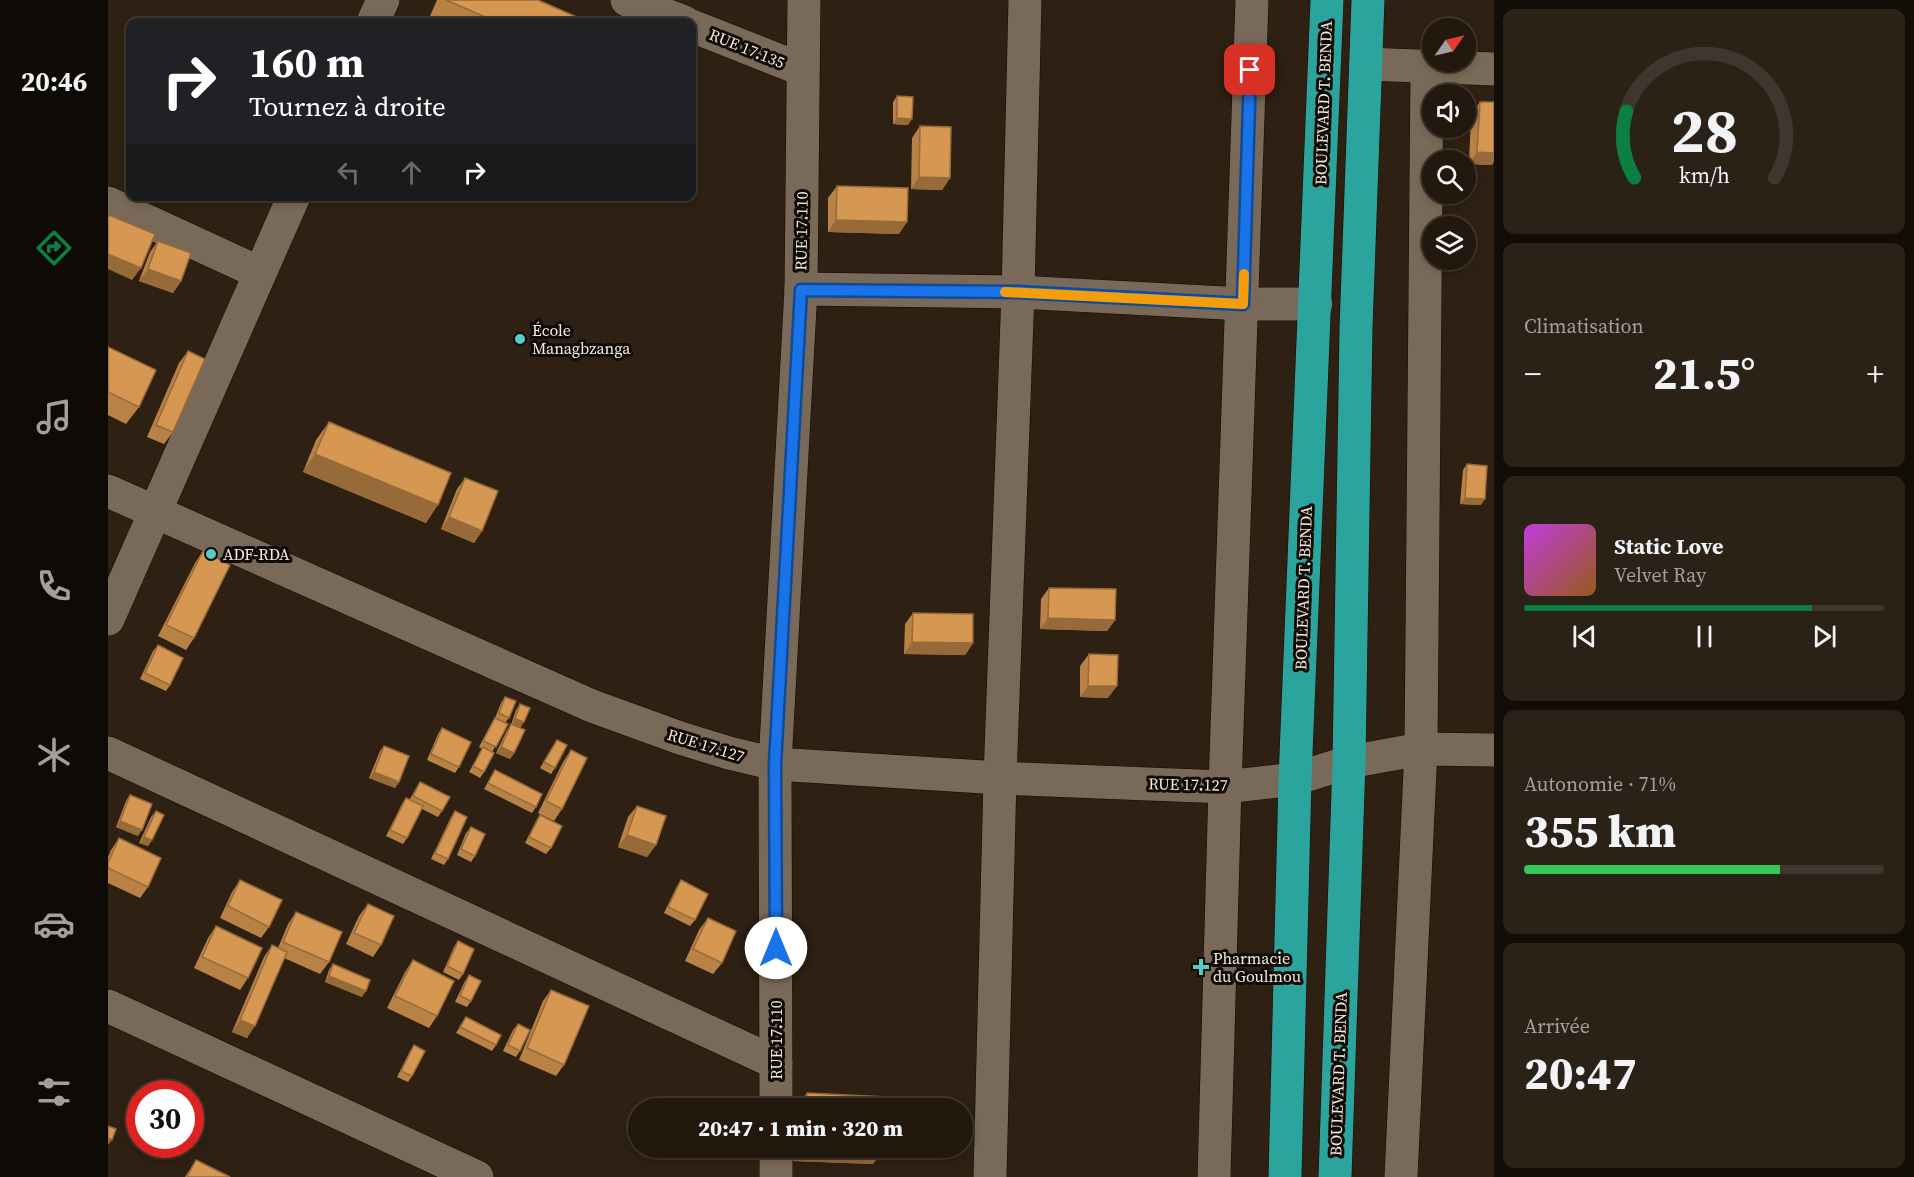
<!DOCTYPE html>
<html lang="fr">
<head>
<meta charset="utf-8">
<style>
	body { margin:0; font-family:"Source Serif 4",serif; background:#2a2117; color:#f1f3f6; height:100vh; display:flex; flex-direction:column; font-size:22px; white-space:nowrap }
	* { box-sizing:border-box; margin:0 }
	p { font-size:20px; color:#a2a09e }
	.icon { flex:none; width:33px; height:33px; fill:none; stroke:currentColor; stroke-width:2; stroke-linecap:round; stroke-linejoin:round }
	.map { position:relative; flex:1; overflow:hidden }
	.sheet { display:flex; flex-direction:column; gap:9px; padding:9px; background:#130d08; width:420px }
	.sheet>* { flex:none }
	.banner { position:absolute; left:18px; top:18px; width:570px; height:183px; border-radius:12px; box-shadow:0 3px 9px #0003,0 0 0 2px #3f372e; background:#202124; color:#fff; overflow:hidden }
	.needle { width:39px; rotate:56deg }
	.controls { position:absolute; left:1314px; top:18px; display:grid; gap:12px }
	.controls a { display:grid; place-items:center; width:54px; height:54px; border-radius:50%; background:#22180e; box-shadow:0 3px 9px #0003,0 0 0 2px #3f372e; font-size:30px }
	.speed { position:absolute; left:18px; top:1080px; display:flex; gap:12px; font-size:30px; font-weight:700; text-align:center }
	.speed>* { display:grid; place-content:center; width:78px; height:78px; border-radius:50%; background:#22180e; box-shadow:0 3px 9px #0003,0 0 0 2px #3f372e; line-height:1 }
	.speed .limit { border:9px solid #d22; background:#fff; color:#111 }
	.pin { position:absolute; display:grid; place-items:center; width:51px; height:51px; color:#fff; margin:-26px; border-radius:12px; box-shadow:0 3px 9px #0006 }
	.me { position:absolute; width:66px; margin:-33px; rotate:0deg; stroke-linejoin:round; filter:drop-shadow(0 0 4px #0008) }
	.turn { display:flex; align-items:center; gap:21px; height:126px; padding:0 24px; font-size:27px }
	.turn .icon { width:78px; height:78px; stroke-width:2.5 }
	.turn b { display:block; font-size:42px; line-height:51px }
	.lanes { display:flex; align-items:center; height:57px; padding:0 24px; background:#0003; justify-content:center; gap:30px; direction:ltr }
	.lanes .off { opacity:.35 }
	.big { font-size:45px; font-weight:800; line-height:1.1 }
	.sheet .card { flex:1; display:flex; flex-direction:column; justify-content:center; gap:9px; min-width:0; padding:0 21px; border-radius:12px; background:#2a2117 }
	.sheet .dial { align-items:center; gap:0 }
	.dial svg { height:156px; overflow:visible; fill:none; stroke:#3f372e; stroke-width:7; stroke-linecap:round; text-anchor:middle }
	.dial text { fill:#f1f3f6; stroke:none }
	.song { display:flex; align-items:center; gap:18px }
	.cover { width:72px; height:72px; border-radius:9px; background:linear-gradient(135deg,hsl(290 70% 55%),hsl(30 70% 35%)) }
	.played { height:6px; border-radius:3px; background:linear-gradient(90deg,#0b8043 80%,#3f372e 80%) }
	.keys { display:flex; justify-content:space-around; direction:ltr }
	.heat { display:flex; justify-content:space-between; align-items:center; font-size:33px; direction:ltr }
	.charge { height:9px; border-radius:4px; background:linear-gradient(90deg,#34c759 71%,#3f372e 0) }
	.trip { position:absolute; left:520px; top:1098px; width:345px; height:60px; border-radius:30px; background:#22180e; box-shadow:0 3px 9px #0003,0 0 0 2px #3f372e; font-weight:800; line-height:60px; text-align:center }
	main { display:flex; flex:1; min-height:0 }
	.dock { display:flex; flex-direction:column; width:108px; justify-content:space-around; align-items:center; background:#0e0a06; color:#a2a09e }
	.dock .icon { width:42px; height:42px }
	.dock .active { color:#0b8043 }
	.dock b { font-size:27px; color:#f1f3f6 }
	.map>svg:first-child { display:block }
</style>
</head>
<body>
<main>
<nav class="dock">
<b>20:46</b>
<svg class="icon active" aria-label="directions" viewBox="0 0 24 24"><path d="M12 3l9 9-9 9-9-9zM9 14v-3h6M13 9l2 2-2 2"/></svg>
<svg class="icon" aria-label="music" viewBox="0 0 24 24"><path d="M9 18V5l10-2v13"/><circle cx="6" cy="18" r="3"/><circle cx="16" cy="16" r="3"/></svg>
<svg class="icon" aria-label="phone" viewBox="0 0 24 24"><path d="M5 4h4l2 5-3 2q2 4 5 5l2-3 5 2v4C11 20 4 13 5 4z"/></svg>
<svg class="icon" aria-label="climate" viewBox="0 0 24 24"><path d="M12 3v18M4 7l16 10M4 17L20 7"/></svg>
<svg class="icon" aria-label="car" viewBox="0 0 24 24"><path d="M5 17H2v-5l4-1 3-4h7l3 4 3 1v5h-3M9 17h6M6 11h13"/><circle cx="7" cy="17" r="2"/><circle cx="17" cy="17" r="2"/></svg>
<svg class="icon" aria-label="filters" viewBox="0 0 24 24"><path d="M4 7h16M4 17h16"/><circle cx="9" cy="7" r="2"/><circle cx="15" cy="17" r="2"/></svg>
</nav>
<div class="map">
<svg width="1386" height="1177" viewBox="0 0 1386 1177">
	<rect width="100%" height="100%" fill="#2e2012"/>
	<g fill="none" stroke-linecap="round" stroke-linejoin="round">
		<g stroke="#160901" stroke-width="34">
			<g id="minor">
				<path d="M519,0L576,22"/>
				<path d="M265,22L275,0"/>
				<path d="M584,26L695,70"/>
				<path d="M1258,64L1386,69"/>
				<path d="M0,203L152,273"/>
				<path d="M693,289L910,292L1135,304H1208"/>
				<path d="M0,491L484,706L572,738L621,753L667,764L892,778L1117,787L1187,779L1241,762L1313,749L1386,750"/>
				<path d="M0,619L186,196"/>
				<path d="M0,753L668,1063"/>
				<path d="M0,1006L369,1177"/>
				<path d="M668,1108L667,764L693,289L696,0"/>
				<path d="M668,1148V1177"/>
				<path d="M882,1177L892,778L910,292L917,0"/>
				<path d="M1106,1177L1117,787L1144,0"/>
				<path d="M1293,1177L1313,749L1319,67"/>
			</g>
		</g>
		<g stroke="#160901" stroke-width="34">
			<g id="highway">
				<path d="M1177,1177L1187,779L1219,0"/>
				<path d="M1227,1177L1241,762L1248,328L1260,0"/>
			</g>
		</g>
		<use href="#minor" stroke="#796958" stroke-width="33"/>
		<use href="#highway" stroke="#2ca49e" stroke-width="33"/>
	</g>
	<g fill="#b88247">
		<path d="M329,0H430L480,22H338L322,16Z"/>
		<path d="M789,96L800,125L785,124V102Z"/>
		<path d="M1372,102L1384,165L1361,164L1363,114Z"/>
		<path d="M812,126L842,178L834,190L803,189L804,138Z"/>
		<path d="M729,186L791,234L720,232V198Z"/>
		<path d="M50,241L73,281L65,293L31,281L42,252Z"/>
		<path d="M0,347L31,407L18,424L0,415Z"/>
		<path d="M80,351L65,432L56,444L39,437L71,363Z"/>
		<path d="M221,422L318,523L195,472L208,440Z"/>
		<path d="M1359,464L1373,505L1352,504L1355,470Z"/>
		<path d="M357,478L374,531L366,543L333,529L349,489Z"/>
		<path d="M95,551L86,638L78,650L50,636L87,563Z"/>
		<path d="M941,588L1007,620L999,631L932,629L933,599Z"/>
		<path d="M805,613L865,643L857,655L796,654L797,624Z"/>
		<path d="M50,645L62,685L58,691L32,679L45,651Z"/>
		<path d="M981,654L1000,698L972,697V666Z"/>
		<path d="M397,697L401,718L397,723L376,772L372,778L361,772L374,749L371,747L383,724L387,718L393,703Z"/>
		<path d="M412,704L416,722L412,728L406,753L402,759L388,753L399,730L403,725L408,710Z"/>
		<path d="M334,728L351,767L347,773L319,760L330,734Z"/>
		<path d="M449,740L447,768L443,774L432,768Z"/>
		<path d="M276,746L291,782L287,788L261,778L272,751Z"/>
		<path d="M463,750L454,809L446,821L430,813L455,762Z"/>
		<path d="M387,770L428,807L424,813L376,789Z"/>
		<path d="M312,782L334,811L330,817L314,809L299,838L295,844L278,836L294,804L298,798L302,799L308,788Z"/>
		<path d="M22,795L30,836L8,827L18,801Z"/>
		<path d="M529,806L548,845L539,857L510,847L520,817Z"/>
		<path d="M48,811L44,840L40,846L31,843L43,817Z"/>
		<path d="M347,811L340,859L336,865L323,859L343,817Z"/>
		<path d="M432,815L443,848L438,854L417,843L428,821Z"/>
		<path d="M363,827L367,856L363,862L349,855L358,833Z"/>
		<path d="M11,838L40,887L32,898L0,883V857L3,850Z"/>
		<path d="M132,880L161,927L153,938L112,918L124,892Z"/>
		<path d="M573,880L587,920L582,926L556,913L569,886Z"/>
		<path d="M260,904L273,945L265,957L238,944L251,916Z"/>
		<path d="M188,912L221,962L212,974L176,958L139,1038L124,1032L156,957L164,945L170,948L180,924Z"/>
		<path d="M600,918L614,963L605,974L577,961L591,930Z"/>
		<path d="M108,926L140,978L132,990L86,968L100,938Z"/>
		<path d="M350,941L355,974L351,980L335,972L346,947Z"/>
		<path d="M305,960L329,1016L321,1028L279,1008L297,972Z"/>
		<path d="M225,964L254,997L217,982L221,970Z"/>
		<path d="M361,975L363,1001L359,1007L347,1002L357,981Z"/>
		<path d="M443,990L456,1065L448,1076L411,1060L435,1001Z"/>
		<path d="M358,1017L388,1045L384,1051L348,1033Z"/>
		<path d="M410,1024L412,1051L408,1057L395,1051L405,1030Z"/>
		<path d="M306,1045L304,1076L300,1082L289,1077L302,1051Z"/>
		<path d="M42,1083L67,1094H35Z"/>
		<path d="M699,1093L778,1108H688Z"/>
		<path d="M32,1101V1131L21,1127Z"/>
		<path d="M686,1148H776L765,1164L685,1161Z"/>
		<path d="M777,1148H825L818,1157L777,1156Z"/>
		<path d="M88,1160L122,1177H77Z"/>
	</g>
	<g fill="#966a39">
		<path d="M789,118L804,119L800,125L785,124Z"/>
		<path d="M1369,152L1386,153V162L1384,165L1361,164Z"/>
		<path d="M811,177L842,178L834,190L803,189Z"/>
		<path d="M728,220L799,222L791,234L720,232Z"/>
		<path d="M0,254L33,268L24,280L0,269Z"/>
		<path d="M40,269L73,281L65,293L31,281Z"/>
		<path d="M207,454L330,505L318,523L195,472Z"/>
		<path d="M1357,498L1377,499L1373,505L1352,504Z"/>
		<path d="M341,517L374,531L366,543L333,529Z"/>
		<path d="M940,618L1007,620L999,631L932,629Z"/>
		<path d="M804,642L865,643L857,655L796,654Z"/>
		<path d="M980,686H1009L1000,698L972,697Z"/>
		<path d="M407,719L416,722L412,728L403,725Z"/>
		<path d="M393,747L406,753L402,759L388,753Z"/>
		<path d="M266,772L291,782L287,788L261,778Z"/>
		<path d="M12,821L34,830L30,836L8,827Z"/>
		<path d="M519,835L548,845L539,857L510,847Z"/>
		<path d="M36,837L44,840L40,846L31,843Z"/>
		<path d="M221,976L258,991L254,997L217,982Z"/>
		<path d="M132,1020L147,1026L139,1038L124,1032Z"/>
		<path d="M30,1116H32V1131L21,1127Z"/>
		<path d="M0,1138L4,1140L0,1145Z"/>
		<path d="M694,1148H776L765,1164L685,1161Z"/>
		<path d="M783,1148H825L818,1157L777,1156Z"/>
	</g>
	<g fill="#d69752" stroke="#966a39" stroke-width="1.5">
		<path d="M338,0H430L480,22H389Z"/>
		<path d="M789,96L805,97L804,119L789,118Z"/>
		<path d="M1372,102H1386V153L1369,152Z"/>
		<path d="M812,126L843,127L842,178L811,177Z"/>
		<path d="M729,186L800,188L799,222L728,220Z"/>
		<path d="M1,215L47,234L33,268L0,254V217Z"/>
		<path d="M50,241L83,253L73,281L40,269Z"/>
		<path d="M0,347L48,370L31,407L0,392Z"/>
		<path d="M80,351L97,359L65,432L48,425Z"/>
		<path d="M221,422L343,473L330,505L207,454Z"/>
		<path d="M1359,464L1379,466L1377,499L1357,498Z"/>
		<path d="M357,478L390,491L374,531L341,517Z"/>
		<path d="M95,551L122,565L86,638L58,625Z"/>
		<path d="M941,588L1008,589L1007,620L940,618Z"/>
		<path d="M805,613L865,614V643L804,642Z"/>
		<path d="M50,645L75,658L62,685L37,673Z"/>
		<path d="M981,654L1010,655L1009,686H980Z"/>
		<path d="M397,697L408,701L401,718L391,713Z"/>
		<path d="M412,704L422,708L416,722L407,719Z"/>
		<path d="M387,718L400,724L388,747L375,741Z"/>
		<path d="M403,724L417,730L406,753L393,747Z"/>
		<path d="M334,728L363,742L351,767L323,754Z"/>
		<path d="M449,740L459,745L447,768L436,762Z"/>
		<path d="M276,746L301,756L291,782L266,772Z"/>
		<path d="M375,747L386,753L376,772L365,766Z"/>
		<path d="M463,750L479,758L454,809L438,801Z"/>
		<path d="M387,770L434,794L428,807L380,783Z"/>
		<path d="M312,782L342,797L334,811L305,796Z"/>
		<path d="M22,795L44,804L34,830L12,821Z"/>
		<path d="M298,798L315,806L299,838L282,830Z"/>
		<path d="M529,806L558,816L548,845L519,835Z"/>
		<path d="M48,811L56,815L44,840L36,837Z"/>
		<path d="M347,811L359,817L340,859L327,853Z"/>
		<path d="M432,815L454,826L443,848L421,837Z"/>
		<path d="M363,827L377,834L367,856L353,849Z"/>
		<path d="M11,838L53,858L40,887L0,868V863Z"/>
		<path d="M132,880L174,900L161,927L120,906Z"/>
		<path d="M573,880L600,894L587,920L560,907Z"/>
		<path d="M260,904L286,916L273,945L246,933Z"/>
		<path d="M188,912L234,932L221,962L175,942Z"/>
		<path d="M600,918L628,931L614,963L585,949Z"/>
		<path d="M108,926L154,948L140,978L94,957Z"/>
		<path d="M350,941L366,949L355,974L339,966Z"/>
		<path d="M164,945L179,952L147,1026L132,1020Z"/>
		<path d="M305,960L346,981L329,1016L287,996Z"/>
		<path d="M225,964L262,980L258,991L221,976Z"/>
		<path d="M361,975L373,981L363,1001L352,996Z"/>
		<path d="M443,990L481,1006L456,1065L419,1048Z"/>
		<path d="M358,1017L393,1035L388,1045L352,1027Z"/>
		<path d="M410,1024L422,1030L412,1051L400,1045Z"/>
		<path d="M306,1045L317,1051L304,1076L293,1071Z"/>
		<path d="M42,1083L67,1093V1094H38Z"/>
		<path d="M699,1093L779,1097L778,1108H699Z"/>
		<path d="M786,1104L827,1105V1108H786Z"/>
		<path d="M0,1126L8,1129L4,1140L0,1138Z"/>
		<path d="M88,1160L122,1177H79Z"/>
	</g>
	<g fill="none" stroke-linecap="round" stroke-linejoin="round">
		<g stroke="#114b97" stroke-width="15">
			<path id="route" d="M668,948L667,764L693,290L910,292L1135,304L1142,70"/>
		</g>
		<use href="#route" stroke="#1a73e8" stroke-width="10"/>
		<path stroke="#f59e0b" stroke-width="10" d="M897,292L1135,304L1136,274"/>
	</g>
	<g fill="#54cdc7" stroke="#110b06" stroke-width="2">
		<circle cx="412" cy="339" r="6"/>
		<circle cx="103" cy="554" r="6"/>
		<path d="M1090 958h6v6h6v6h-6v6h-6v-6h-6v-6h6z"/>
	</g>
	<g text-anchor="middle" stroke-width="6" stroke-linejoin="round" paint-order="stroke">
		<g font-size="16" fill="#f4eae1" stroke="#110b06">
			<text transform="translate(639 48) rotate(22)" y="6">RUE 17.135</text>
			<text transform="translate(1215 103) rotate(-88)" y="6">BOULEVARD T. BENDA</text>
			<text transform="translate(693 231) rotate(-89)" y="6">RUE 17.110</text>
			<text transform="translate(1195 588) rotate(-88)" y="6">BOULEVARD T. BENDA</text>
			<text transform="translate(598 745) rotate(17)" y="6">RUE 17.127</text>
			<text transform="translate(1080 784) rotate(1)" y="6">RUE 17.127</text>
			<text transform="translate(668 1040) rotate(-90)" y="6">RUE 17.110</text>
			<text transform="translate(1230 1074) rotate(-88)" y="6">BOULEVARD T. BENDA</text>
		</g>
		<g font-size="16" fill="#f4eae1" stroke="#110b06" text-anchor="start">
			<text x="424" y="336">École<tspan x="424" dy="18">Managbzanga</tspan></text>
			<text x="115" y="560">ADF-RDA</text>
			<text x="1105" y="964">Pharmacie<tspan x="1105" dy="18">du Goulmou</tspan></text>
		</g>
	</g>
</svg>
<div class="controls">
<a><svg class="needle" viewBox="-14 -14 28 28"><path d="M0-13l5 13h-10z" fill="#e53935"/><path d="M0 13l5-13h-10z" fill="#a2a09e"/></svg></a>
<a><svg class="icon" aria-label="sound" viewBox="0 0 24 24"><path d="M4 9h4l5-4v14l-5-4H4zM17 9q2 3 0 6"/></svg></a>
<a><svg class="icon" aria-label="search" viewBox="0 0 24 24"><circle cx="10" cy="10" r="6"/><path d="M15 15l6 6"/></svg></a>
<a><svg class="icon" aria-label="layers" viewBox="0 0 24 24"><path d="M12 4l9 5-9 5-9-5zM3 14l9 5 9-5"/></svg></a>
</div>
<div class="speed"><div class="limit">30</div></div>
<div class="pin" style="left:1142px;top:70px;background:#d93025"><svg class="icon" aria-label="arrive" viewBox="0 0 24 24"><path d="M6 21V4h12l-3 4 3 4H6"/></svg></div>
<svg class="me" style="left:668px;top:948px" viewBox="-20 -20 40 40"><circle r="19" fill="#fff"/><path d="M0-13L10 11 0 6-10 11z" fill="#1a73e8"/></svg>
<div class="trip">20:47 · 1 min · 320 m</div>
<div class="banner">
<div class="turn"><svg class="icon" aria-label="right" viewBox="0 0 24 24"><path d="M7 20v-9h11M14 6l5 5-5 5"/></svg><div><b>160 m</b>Tournez à droite</div></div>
<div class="lanes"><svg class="icon off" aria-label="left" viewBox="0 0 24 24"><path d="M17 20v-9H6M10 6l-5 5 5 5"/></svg><svg class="icon off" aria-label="ahead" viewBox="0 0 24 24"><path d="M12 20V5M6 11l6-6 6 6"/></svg><svg class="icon" aria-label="right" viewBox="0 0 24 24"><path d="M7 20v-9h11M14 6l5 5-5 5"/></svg></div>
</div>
</div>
<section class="sheet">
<div class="card dial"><svg viewBox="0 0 100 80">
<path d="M14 69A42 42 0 1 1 86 69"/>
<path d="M14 69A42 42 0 0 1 10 35" stroke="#0b8043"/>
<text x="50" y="56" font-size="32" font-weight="700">28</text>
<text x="50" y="72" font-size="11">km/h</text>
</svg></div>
<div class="card"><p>Climatisation</p>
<div class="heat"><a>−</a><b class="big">21.5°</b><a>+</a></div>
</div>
<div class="card">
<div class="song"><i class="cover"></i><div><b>Static Love</b><p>Velvet Ray</p></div></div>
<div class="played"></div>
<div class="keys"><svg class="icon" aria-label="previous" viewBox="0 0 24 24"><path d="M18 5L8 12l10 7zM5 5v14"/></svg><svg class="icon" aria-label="pause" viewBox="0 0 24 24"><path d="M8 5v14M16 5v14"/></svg><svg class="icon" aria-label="next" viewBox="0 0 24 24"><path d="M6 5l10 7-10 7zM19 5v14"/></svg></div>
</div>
<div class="card"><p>Autonomie · 71%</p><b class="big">355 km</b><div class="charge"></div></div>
<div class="card"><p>Arrivée</p><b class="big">20:47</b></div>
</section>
</main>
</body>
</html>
